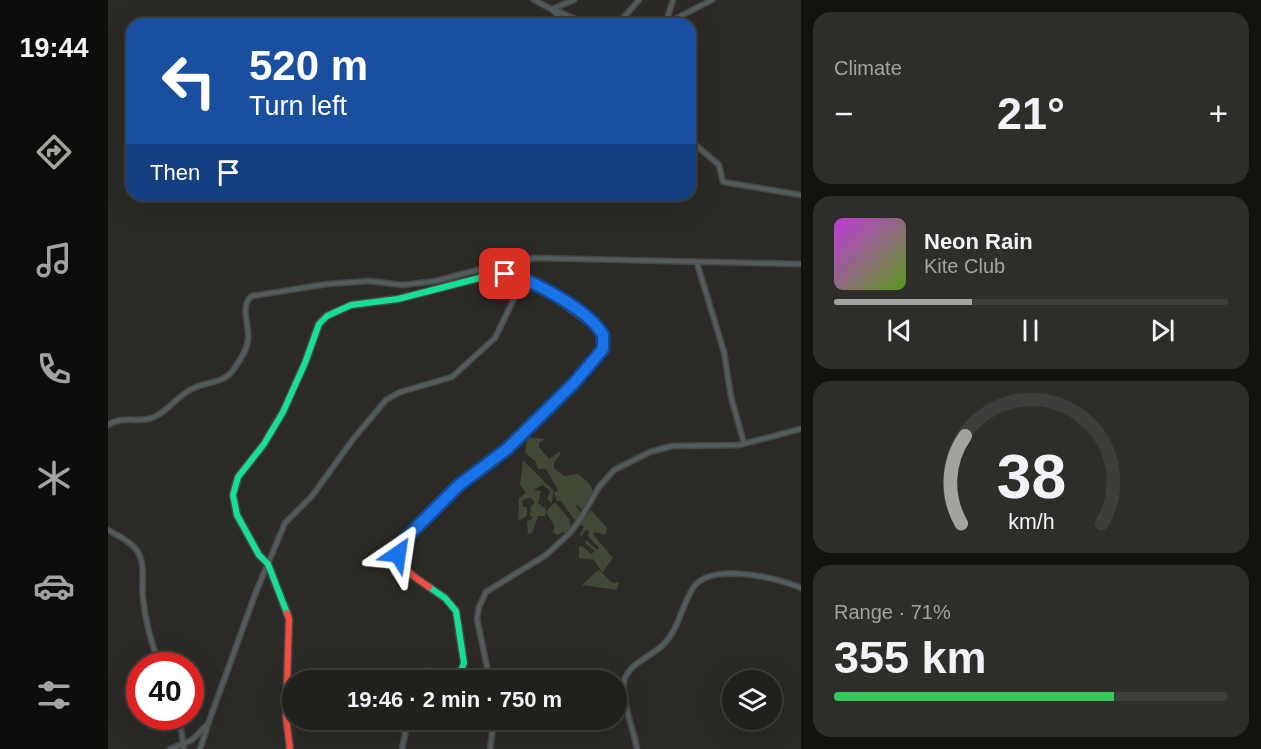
<!DOCTYPE html>
<html lang="en">
<head>
<meta charset="utf-8">
<style>
	body { margin:0; font-family:Arial,sans-serif; background:#2d2d29; color:#f1f3f6; height:100vh; display:flex; flex-direction:column; font-size:22px; white-space:nowrap }
	* { box-sizing:border-box; margin:0 }
	p { font-size:20px; color:#a2a3a3 }
	.icon { flex:none; width:33px; height:33px; fill:none; stroke:currentColor; stroke-width:2; stroke-linecap:round; stroke-linejoin:round }
	.map { position:relative; flex:1; overflow:hidden }
	.details { display:flex; flex-direction:column; gap:12px; padding:12px; background:#12120f; width:460px }
	.details>* { flex:none }
	.guide { position:absolute; left:18px; top:18px; width:570px; height:183px; border-radius:18px; box-shadow:0 6px 24px #0002,0 0 0 2px #3d3e3b; background:#1a4fa0; color:#fff; overflow:hidden }
	.controls { position:absolute; left:614px; top:670px; display:grid; gap:12px }
	.controls a { display:grid; place-items:center; width:60px; height:60px; border-radius:50%; background:#20201c; box-shadow:0 6px 24px #0002,0 0 0 2px #3d3e3b; font-size:30px }
	.speed { position:absolute; left:18px; top:652px; display:flex; gap:12px; font-size:30px; font-weight:700; text-align:center }
	.speed>* { display:grid; place-content:center; width:78px; height:78px; border-radius:50%; background:#20201c; box-shadow:0 6px 24px #0002,0 0 0 2px #3d3e3b; line-height:1 }
	.speed .limit { border:9px solid #d22; background:#fff; color:#111 }
	.pin { position:absolute; display:grid; place-items:center; width:51px; height:51px; color:#fff; margin:-26px; border-radius:12px; box-shadow:0 3px 9px #0006 }
	.me { position:absolute; width:66px; margin:-33px; rotate:32deg; stroke-linejoin:round; filter:drop-shadow(0 0 4px #0008) }
	.turn { display:flex; align-items:center; gap:21px; height:126px; padding:0 24px; font-size:27px }
	.turn .icon { width:78px; height:78px; stroke-width:2.5 }
	.turn b { display:block; font-size:42px; line-height:51px }
	.then { display:flex; align-items:center; height:57px; padding:0 24px; background:#0003; gap:12px; font-size:22px }
	.big { font-size:45px; font-weight:700; line-height:1.1 }
	.details .widget { flex:1; display:flex; flex-direction:column; justify-content:center; gap:9px; min-width:0; padding:0 21px; border-radius:18px; background:#2d2d29 }
	.details .dial { align-items:center; gap:0 }
	.dial svg { height:156px; overflow:visible; fill:none; stroke:#3d3e3b; stroke-width:7; stroke-linecap:round; text-anchor:middle }
	.dial text { fill:#f1f3f6; stroke:none }
	.song { display:flex; align-items:center; gap:18px }
	.cover { width:72px; height:72px; border-radius:9px; background:linear-gradient(135deg,hsl(290 70% 55%),hsl(90 70% 35%)) }
	.played { height:6px; border-radius:3px; background:linear-gradient(90deg,#a4a39f 35%,#3d3e3b 35%) }
	.keys { display:flex; justify-content:space-around; direction:ltr }
	.heat { display:flex; justify-content:space-between; align-items:center; font-size:33px; direction:ltr }
	.charge { height:9px; border-radius:4px; background:linear-gradient(90deg,#34c759 71%,#3d3e3b 0) }
	.trip { position:absolute; left:174px; top:670px; width:345px; height:60px; border-radius:30px; background:#20201c; box-shadow:0 6px 24px #0002,0 0 0 2px #3d3e3b; font-weight:700; line-height:60px; text-align:center }
	main { display:flex; flex:1; min-height:0 }
	.dock { display:flex; flex-direction:column; width:108px; justify-content:space-around; align-items:center; background:#0d0d0b; color:#a2a3a3 }
	.dock .icon { width:42px; height:42px }
	.dock .current { color:#a4a39f }
	.dock b { font-size:27px; color:#f1f3f6 }
	.map>svg:first-child { display:block }
</style>
</head>
<body>
<main>
<nav class="dock">
<b>19:44</b>
<svg class="icon current" aria-label="directions" viewBox="0 0 24 24"><path d="M12 3l9 9-9 9-9-9zM9 14v-3h6M13 9l2 2-2 2"/></svg>
<svg class="icon" aria-label="music" viewBox="0 0 24 24"><path d="M9 18V5l10-2v13"/><circle cx="6" cy="18" r="3"/><circle cx="16" cy="16" r="3"/></svg>
<svg class="icon" aria-label="phone" viewBox="0 0 24 24"><path d="M5 4h4l2 5-3 2q2 4 5 5l2-3 5 2v4C11 20 4 13 5 4z"/></svg>
<svg class="icon" aria-label="climate" viewBox="0 0 24 24"><path d="M12 3v18M4 7l16 10M4 17L20 7"/></svg>
<svg class="icon" aria-label="car" viewBox="0 0 24 24"><path d="M5 17H2v-5l4-1 3-4h7l3 4 3 1v5h-3M9 17h6M6 11h13"/><circle cx="7" cy="17" r="2"/><circle cx="17" cy="17" r="2"/></svg>
<svg class="icon" aria-label="filters" viewBox="0 0 24 24"><path d="M4 7h16M4 17h16"/><circle cx="9" cy="7" r="2"/><circle cx="15" cy="17" r="2"/></svg>
</nav>
<div class="map">
<svg width="693" height="749" viewBox="0 0 693 749">
	<rect width="100%" height="100%" fill="#2b2a26"/>
	<g fill="#414835">
		<path d="M419,437L437,439L431,443V447L441,459L451,452L453,454L446,462V468L456,476L470,474C477,480 486,485 485,496L478,500L481,504L473,509L470,505L468,506L474,514L471,515V520L466,519L453,501H449L446,493L450,490L438,469H430L427,461L417,453Z"/>
		<path d="M415,460L445,490L444,503L439,499L442,491L435,485L425,490L433,491L430,503L438,509L437,516H430L424,533L420,534L419,522L425,518L422,515L423,506L427,503L422,497L414,501L415,507H419V516L410,521L411,498L418,493L412,485Z"/>
		<path d="M447,502L461,519L463,529L458,535L455,532L449,535L445,532L447,527L438,512Z"/>
		<path d="M483,510L499,528L497,535L487,532L485,534L505,558L494,573L505,583L511,582L509,590L474,585L490,570L494,572L486,560L471,558V547L474,546L483,554L487,551L477,543L478,540L489,550L491,548L480,536L481,532L478,529L474,536L471,535L476,527L472,524Z"/>
	</g>
	<g fill="none" stroke-linecap="round" stroke-linejoin="round">
		<g stroke="#484745" stroke-width="7">
			<g id="street">
				<path d="M426,0L443,9L460,24"/>
				<path d="M444,9L466,0"/>
				<path d="M449,11L479,24"/>
				<path d="M558,23L565,0"/>
				<path d="M510,24L531,0"/>
				<path d="M557,24L604,0"/>
				<path d="M582,140L611,165L615,182L693,195"/>
				<path d="M589,263L616,352L623,397L636,443"/>
				<path d="M0,425C13,416 26,422 40,419C58,415 70,394 86,388C101,381 115,384 126,369C132,360 139,350 140,340C142,326 131,305 144,296L219,284L261,281L295,285L328,281L377,268L427,258L693,264"/>
				<path d="M0,530C10,536 24,542 30,552C38,566 33,583 35,598C37,621 44,645 52,666"/>
				<path d="M382,681L369,619L371,607L378,592L438,555L462,533L473,518L491,487L506,470L542,452L564,446L631,445L693,429"/>
				<path d="M71,717L76,749"/>
				<path d="M62,749L84,740L100,724L148,592L177,523L204,496L246,438L278,400L292,392L344,377L387,338L405,301L410,277"/>
				<path d="M92,749L99,728"/>
				<path d="M294,749L300,720"/>
				<path d="M382,749L386,720"/>
				<path d="M529,749C526,730 513,700 516,682C520,663 543,657 555,645C571,629 573,607 585,588C602,562 668,577 693,588"/>
			</g>
		</g>
		<g stroke="#484745" stroke-width="9">
			<g id="fast">
				<path d="M179,613L160,564L151,555L129,515L125,495L130,477L156,444L175,412L197,363L211,324L219,316L243,305L290,299L383,275L405,276L426,282L492,330L497,339C490,372 391,455 361,478"/>
				<path d="M308,681L316,672L352,673L356,663L348,611L337,598L321,587"/>
			</g>
		</g>
		<g stroke="#484745" stroke-width="9">
			<g id="jam">
				<path d="M321,587C303,574 286,567 293,543L361,478"/>
				<path d="M179,613L181,619L178,717L182,749"/>
			</g>
		</g>
		<use href="#street" stroke="#515c5d" stroke-width="4"/>
		<use href="#fast" stroke="#16e098" stroke-width="6"/>
		<use href="#jam" stroke="#f24e42" stroke-width="6"/>
	</g>
	<g fill="none" stroke-linecap="round" stroke-linejoin="round">
		<g stroke="#114b97" stroke-width="15">
			<path id="route" d="M290,554L293,543L351,485L399,449L466,383L495,349V335C483,312 423,278 397,274"/>
		</g>
		<use href="#route" stroke="#1a73e8" stroke-width="10"/>
	</g>
</svg>
<div class="controls">
<a><svg class="icon" aria-label="layers" viewBox="0 0 24 24"><path d="M12 4l9 5-9 5-9-5zM3 14l9 5 9-5"/></svg></a>
</div>
<div class="speed"><div class="limit">40</div></div>
<div class="pin" style="left:397px;top:274px;background:#d93025"><svg class="icon" aria-label="arrive" viewBox="0 0 24 24"><path d="M6 21V4h12l-3 4 3 4H6"/></svg></div>
<svg class="me" style="left:290px;top:554px" viewBox="-20 -20 40 40"><path d="M0-17L14 15 0 8-14 15z" fill="#1a73e8" stroke="#fff" stroke-width="4"/></svg>
<div class="trip">19:46 · 2 min · 750 m</div>
<div class="guide">
<div class="turn"><svg class="icon" aria-label="left" viewBox="0 0 24 24"><path d="M17 20v-9H6M10 6l-5 5 5 5"/></svg><div><b>520 m</b>Turn left</div></div>
<div class="then">Then<svg class="icon" aria-label="arrive" viewBox="0 0 24 24"><path d="M6 21V4h12l-3 4 3 4H6"/></svg></div>
</div>
</div>
<section class="details">
<div class="widget"><p>Climate</p>
<div class="heat"><a>−</a><b class="big">21°</b><a>+</a></div>
</div>
<div class="widget">
<div class="song"><i class="cover"></i><div><b>Neon Rain</b><p>Kite Club</p></div></div>
<div class="played"></div>
<div class="keys"><svg class="icon" aria-label="previous" viewBox="0 0 24 24"><path d="M18 5L8 12l10 7zM5 5v14"/></svg><svg class="icon" aria-label="pause" viewBox="0 0 24 24"><path d="M8 5v14M16 5v14"/></svg><svg class="icon" aria-label="next" viewBox="0 0 24 24"><path d="M6 5l10 7-10 7zM19 5v14"/></svg></div>
</div>
<div class="widget dial"><svg viewBox="0 0 100 80">
<path d="M14 69A42 42 0 1 1 86 69"/>
<path d="M14 69A42 42 0 0 1 16 24" stroke="#a4a39f"/>
<text x="50" y="56" font-size="32" font-weight="700">38</text>
<text x="50" y="72" font-size="11">km/h</text>
</svg></div>
<div class="widget"><p>Range · 71%</p><b class="big">355 km</b><div class="charge"></div></div>
</section>
</main>
</body>
</html>
